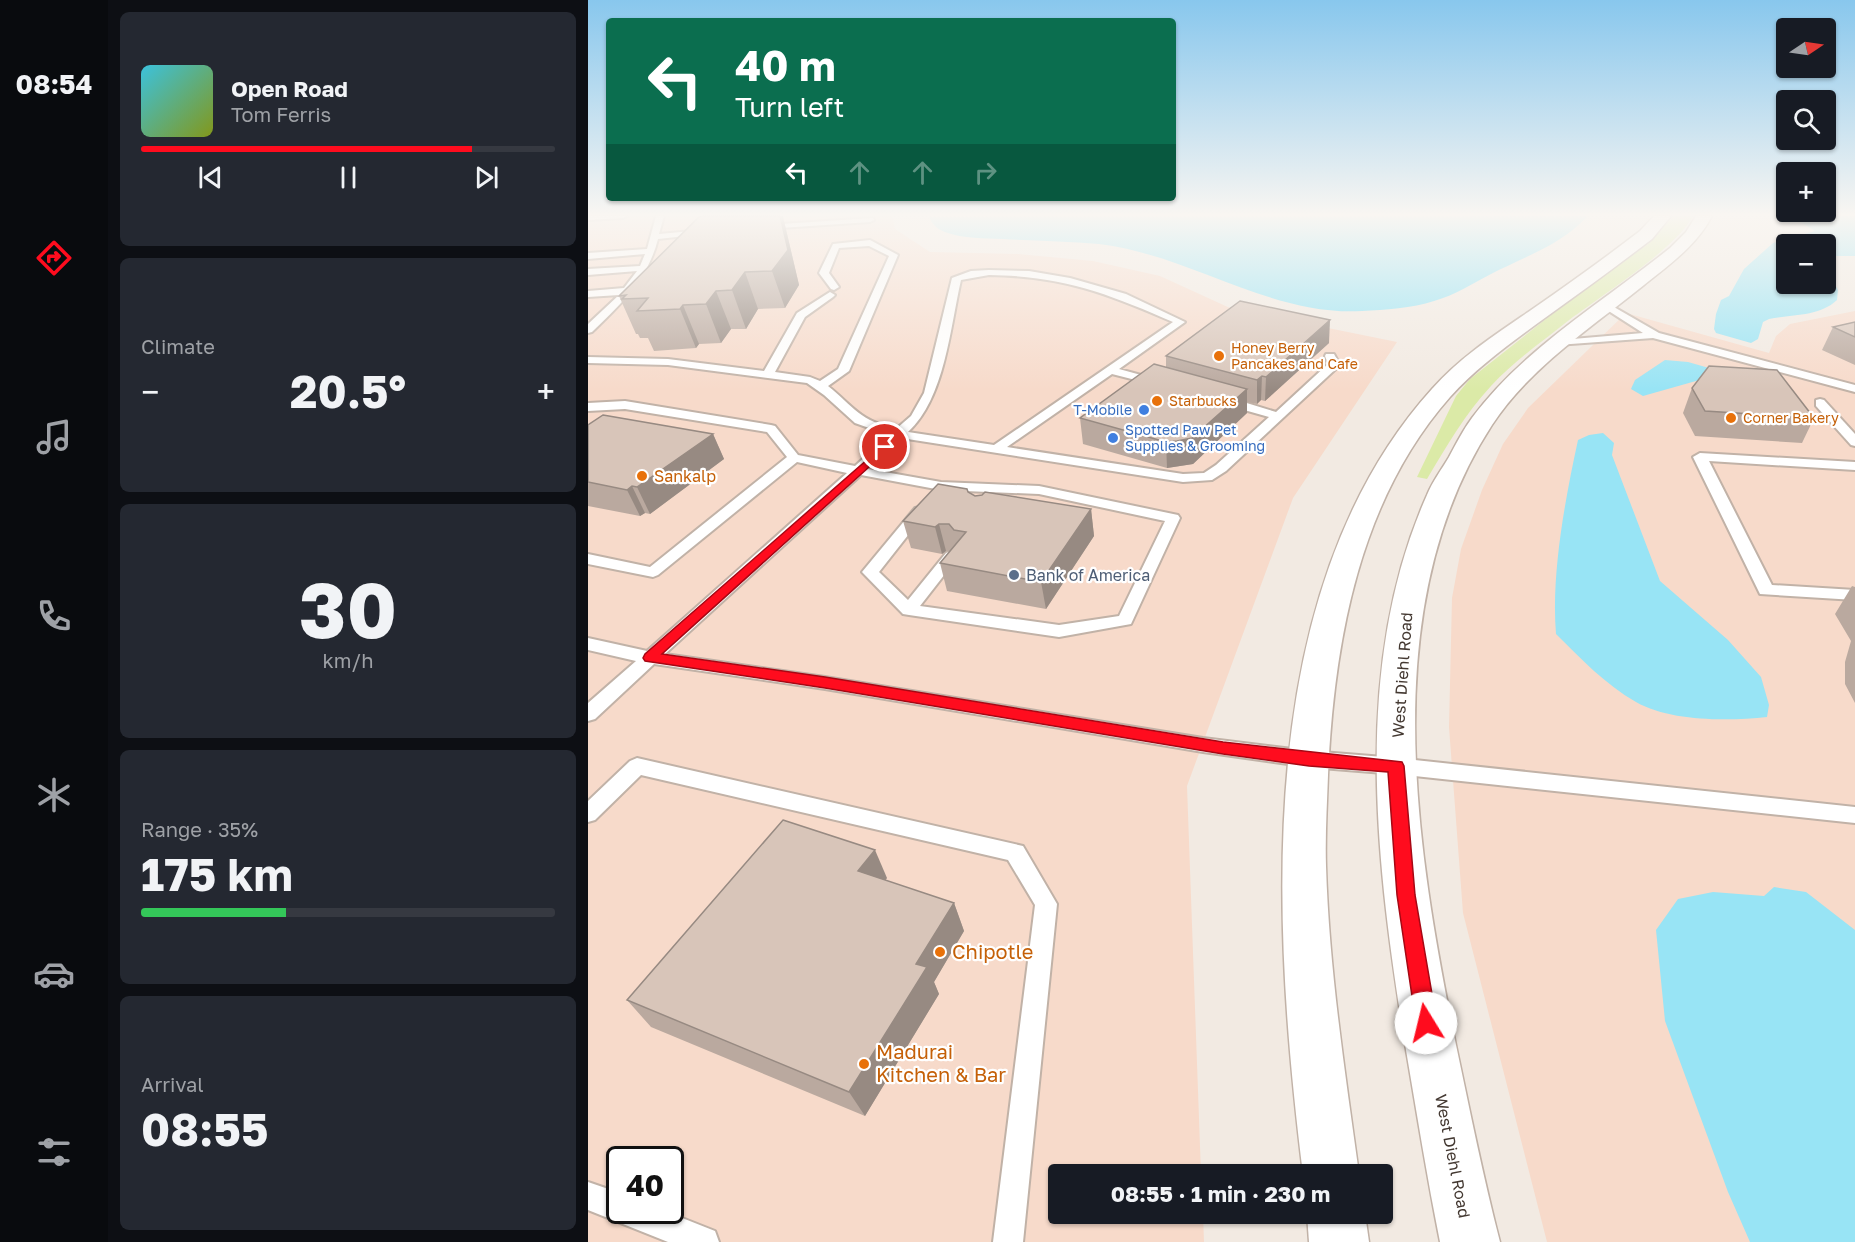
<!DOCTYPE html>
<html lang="en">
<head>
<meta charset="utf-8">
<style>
	body { margin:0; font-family:"Golos Text",sans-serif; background:#242831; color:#f1f3f6; height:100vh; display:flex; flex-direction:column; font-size:22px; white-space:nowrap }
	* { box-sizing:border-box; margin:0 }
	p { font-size:20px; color:#9ea1a6 }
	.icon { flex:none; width:33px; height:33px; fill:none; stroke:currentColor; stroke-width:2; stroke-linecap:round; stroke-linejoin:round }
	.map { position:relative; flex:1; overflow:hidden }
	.panel { display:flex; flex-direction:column; gap:12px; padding:12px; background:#0d0f14; width:480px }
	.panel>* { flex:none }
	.hud { position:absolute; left:18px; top:18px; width:570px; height:183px; border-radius:6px; box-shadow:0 2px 4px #0004; background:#0b6e4f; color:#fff; overflow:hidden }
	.needle { width:39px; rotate:77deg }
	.controls { position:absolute; left:1188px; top:18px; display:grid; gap:12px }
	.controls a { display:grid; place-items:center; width:60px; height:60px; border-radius:6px; background:#171b24; box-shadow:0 2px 4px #0004; font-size:30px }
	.speed { position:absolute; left:18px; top:1146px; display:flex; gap:12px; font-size:30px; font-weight:700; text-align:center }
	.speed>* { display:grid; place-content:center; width:78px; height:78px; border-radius:50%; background:#171b24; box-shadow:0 2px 4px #0004; line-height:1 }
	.speed .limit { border:3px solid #111; border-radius:9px; background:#fff; color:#111 }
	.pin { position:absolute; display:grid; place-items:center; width:51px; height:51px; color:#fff; margin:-26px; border:3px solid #fff; border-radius:50%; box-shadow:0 2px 6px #0007 }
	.me { position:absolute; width:66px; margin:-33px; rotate:351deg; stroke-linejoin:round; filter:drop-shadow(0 0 4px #0008) }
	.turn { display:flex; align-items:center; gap:21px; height:126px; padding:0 30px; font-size:27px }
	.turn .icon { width:78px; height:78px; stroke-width:2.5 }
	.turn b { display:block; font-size:42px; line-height:51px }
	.lanes { display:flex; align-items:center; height:57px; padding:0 30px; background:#0003; justify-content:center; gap:30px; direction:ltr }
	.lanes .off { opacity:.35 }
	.big { font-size:45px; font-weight:700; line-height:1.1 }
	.panel .card { flex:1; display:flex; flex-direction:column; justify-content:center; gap:9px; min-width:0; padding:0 21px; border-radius:9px; background:#242831 }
	.panel .dial { align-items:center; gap:0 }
	.dial b { font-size:78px; line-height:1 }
	.song { display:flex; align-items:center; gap:18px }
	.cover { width:72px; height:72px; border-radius:9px; background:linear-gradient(135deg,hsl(190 70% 55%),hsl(70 70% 35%)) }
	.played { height:6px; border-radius:3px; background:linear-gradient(90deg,#ff0c1e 80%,#363941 80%) }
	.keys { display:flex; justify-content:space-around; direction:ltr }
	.heat { display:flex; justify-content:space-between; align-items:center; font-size:33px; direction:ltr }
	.charge { height:9px; border-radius:4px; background:linear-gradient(90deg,#34c759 35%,#363941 0) }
	.trip { position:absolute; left:460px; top:1164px; width:345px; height:60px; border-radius:6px; background:#171b24; box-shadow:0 2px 4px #0004; font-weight:700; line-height:60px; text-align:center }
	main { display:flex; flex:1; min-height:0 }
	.dock { display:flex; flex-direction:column; width:108px; justify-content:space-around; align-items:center; background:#090b0e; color:#9ea1a6 }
	.dock .icon { width:42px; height:42px }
	.dock .selected { color:#ff0c1e }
	.dock b { font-size:27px; color:#f1f3f6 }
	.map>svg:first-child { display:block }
</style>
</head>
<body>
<main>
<nav class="dock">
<b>08:54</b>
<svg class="icon selected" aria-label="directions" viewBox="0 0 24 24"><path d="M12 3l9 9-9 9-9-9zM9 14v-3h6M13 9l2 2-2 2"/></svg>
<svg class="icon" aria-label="music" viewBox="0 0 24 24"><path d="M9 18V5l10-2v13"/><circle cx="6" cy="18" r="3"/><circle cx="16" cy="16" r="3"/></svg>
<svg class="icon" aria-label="phone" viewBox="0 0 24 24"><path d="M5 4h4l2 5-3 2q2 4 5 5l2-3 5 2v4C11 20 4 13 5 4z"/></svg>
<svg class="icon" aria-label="climate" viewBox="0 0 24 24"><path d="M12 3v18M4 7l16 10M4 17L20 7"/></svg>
<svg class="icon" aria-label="car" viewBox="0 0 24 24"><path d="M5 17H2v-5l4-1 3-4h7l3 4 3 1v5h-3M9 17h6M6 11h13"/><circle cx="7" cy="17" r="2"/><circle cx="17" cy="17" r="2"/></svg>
<svg class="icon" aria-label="filters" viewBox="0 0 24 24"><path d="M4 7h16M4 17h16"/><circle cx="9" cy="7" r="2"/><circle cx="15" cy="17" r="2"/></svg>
</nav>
<section class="panel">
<div class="card">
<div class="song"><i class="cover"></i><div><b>Open Road</b><p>Tom Ferris</p></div></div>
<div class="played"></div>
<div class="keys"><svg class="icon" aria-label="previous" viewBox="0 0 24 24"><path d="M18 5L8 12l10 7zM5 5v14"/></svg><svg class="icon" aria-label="pause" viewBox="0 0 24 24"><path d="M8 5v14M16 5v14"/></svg><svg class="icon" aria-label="next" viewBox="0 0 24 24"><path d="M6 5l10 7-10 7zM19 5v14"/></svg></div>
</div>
<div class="card"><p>Climate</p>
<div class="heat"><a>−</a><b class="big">20.5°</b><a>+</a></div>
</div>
<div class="card dial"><b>30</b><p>km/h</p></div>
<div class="card"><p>Range · 35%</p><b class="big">175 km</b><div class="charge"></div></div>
<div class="card"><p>Arrival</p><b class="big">08:55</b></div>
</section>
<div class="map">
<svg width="1267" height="1242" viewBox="0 0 1267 1242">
	<rect width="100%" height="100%" fill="#f2eae2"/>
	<g fill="#f7daca" fill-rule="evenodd">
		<path d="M0,216H304L307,229L342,252L430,254L505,261L572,276L642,308L809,342L705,498L599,786L613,1174H471V1214H615L616,1242H0ZM32,1160H82V1210H32Z"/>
		<path d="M1267,311V1242H959L875,913L861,727L864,598L873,549L894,490L915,444L940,408L1038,313L1181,353L1188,336L1202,324Z"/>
	</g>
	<path fill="#dbeaa7" d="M1086,216H1105C1087,250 1009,298 976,324C952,343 924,363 903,386C877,414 858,447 839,479L829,477L868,396L882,379L959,318L1060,244Z"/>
	<g fill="#98e4f5">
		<path d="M1000,216C973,245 938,256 903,274C884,284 867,295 846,301C824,308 797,310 774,311C681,316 603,255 511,244C479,241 447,241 415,239C396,238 376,239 357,232C349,229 344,224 341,217Z"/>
		<path d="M1203,216H1267V256H1238V244H1198V284H1238V269L1250,290L1249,300C1231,317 1204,314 1181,319L1175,322L1170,339L1163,343L1128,333L1126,329L1128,314L1133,300L1141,296L1156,269L1185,243L1227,231Z"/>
		<path d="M1077,360L1100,362L1128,370L1115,379L1055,396L1043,389L1047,380Z"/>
		<path d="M1015,433L1026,443L1024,455L1072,581L1140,640L1173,677L1181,705L1179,717C1141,721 1083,722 1048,702C1018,685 992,658 968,634C963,574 977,500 990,440L1001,435Z"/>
		<path d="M1186,887L1218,892L1267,930V1242H1162L1140,1192L1077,1021L1068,930L1090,899L1125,892L1176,896Z"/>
	</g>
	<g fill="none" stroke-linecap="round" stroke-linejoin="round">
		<g stroke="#c1b2a7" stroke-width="4">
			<g id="service">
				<path d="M0,216H39L35,218L0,220Z"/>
				<path d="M68,216H76L71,234L115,230L119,232L115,234L70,239C60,279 33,304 4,332L0,333V324L31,295L0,297V291L36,288L49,271L0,275V269L52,266L57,254L0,259V253L59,249Z"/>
				<path d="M285,218L286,220L282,222L177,229L173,227L177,225Z"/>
				<path d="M282,240L310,255L261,371L240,386C266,407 272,421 308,429L323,416L336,393L364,278L383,271L401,270L441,271L482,278L538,294L597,322L531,369L575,381V385L571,386L524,374L419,447L595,474L616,473L628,465L681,417L635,404V398L639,397L688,412L740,364L737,356L738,354H746L752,365L638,471L624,480L595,482L313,438L280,469L353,482L451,486L590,515L592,518L543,624L471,637L321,615L315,614L274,572L327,508L332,507L339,511L291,572L320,600L358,553L363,551L371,556L332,606L471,625L531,616L577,521L451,494L353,490L273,475L77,654L237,677L615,738L721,751L808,758L1267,807V823L808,774L721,767L615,752L237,689L66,664L7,719L0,721V703L48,661L0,650V638L59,651L259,473L209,462L70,575L65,577L0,564V554L62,567L199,457L179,432L37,409L0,411V403L37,401L183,425L187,426L210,455L267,466L301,435L267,423L236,395L219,383L80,365L0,363V357L80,359L176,371L209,313L242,292L247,295L245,297L217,317L187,372L222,377L232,381L250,369L301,256L281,246L251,248L241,273L251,287L246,290L243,289L231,273L245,244ZM401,275C474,276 519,293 585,322L406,445L320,432C357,398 362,328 373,280Z"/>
				<path d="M1019,303L1071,333L1267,385V392L1065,338L969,345L968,343L973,340L1055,333L1016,308V304Z"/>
				<path d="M1232,399L1236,400L1267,434V446L1263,445L1228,406V400Z"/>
				<path d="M1112,453L1267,462V470L1121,461L1184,585L1267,590V600L1172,594L1105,457Z"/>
				<path d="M49,758L435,846L469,904L435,1242H405L447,905L420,860L53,775L7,820L0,822V801L42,761Z"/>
				<path d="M0,1182L32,1193V1210H74L127,1231L131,1242H80L0,1210Z"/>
			</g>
		</g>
		<g stroke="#c1b2a7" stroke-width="3">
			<g id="tertiary">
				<path d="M1066,216H1083L1064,239C1030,265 996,290 961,315C927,340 891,365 862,397C771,500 746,642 740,775C739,805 737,836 738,866C741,969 757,1072 771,1174H715C684,923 663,590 844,389C873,356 911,332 946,308C982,283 1017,258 1052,231Z"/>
				<path d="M1108,216H1124C1108,246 1082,264 1056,285C1004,327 941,368 904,425C787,605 828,848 868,1045C882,1111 895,1177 912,1242H852C839,1178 829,1114 818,1050C789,870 762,668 839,495C844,482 854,469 861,457C868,444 875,430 884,418C936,348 1015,302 1082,248L1098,232Z"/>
				<path d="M719,1214H777L781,1242H721Z"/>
			</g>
		</g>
		<use href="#service" fill="#fff" fill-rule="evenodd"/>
		<use href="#tertiary" fill="#fff" fill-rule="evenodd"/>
	</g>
	<g fill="#baa99f">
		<path d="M115,216H195L196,221L211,285L197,308L170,309L158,329H143L133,343L111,344L108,348L66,351L60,338H52L50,334H48L31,296Z"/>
		<path d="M1267,322V365L1234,350L1245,327Z"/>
		<path d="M741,343L677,401L673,400L669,404L659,402V413L605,464L579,468L495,444L492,418L578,367V356Z"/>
		<path d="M1104,388L1226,418L1214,443L1107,436L1095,413Z"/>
		<path d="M0,425L125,434L136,459L62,514L57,513L52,516L0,506Z"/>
		<path d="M380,492L387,496L503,509L506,536L458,609L359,591L352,563L363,551H358L354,554L323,548L315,521Z"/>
		<path d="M1264,586L1267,587V703L1257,684V662L1263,641L1247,614Z"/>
		<path d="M299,878L297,880L366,903L376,931L346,982L351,994L277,1116L63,1027L39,1000Z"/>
	</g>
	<g fill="#978a82">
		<path d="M152,216H195L196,221L211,285L197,308L184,271Z"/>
		<path d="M157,272L170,309L158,329L144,290Z"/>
		<path d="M128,291L143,329L133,343L118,304Z"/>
		<path d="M95,305L111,344L108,348L92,309Z"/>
		<path d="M742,320L741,343L677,401L678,377Z"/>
		<path d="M674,376L673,400L669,404V380Z"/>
		<path d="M659,389V413L605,464L579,468L578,442Z"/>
		<path d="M125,434L136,459L62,514L49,487Z"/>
		<path d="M44,486L57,513L52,516L39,490Z"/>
		<path d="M503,509L506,536L458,609L453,582Z"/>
		<path d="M351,524L358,551L354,554L347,527Z"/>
		<path d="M287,850L299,878L283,899L270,871Z"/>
		<path d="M366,903L376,931L346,982L351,994L277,1116L261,1092L328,964Z"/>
	</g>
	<g fill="#d8c5b9" stroke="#978a82" stroke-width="1.5">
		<path d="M115,216H192L200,250L184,271L157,272L144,290L128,291L118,304L95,305L92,309L49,311L60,298L34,299L38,295L31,296L111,217Z"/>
		<path d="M652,301L742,320L678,377L674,376L669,380L578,356Z"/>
		<path d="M1267,322V337L1245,327Z"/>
		<path d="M566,364L659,389L604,438L589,441L578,442L492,418Z"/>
		<path d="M1121,366L1189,370L1226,418L1117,411L1104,388Z"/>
		<path d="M15,415L125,434L49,487L44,486L39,490L0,482V425Z"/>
		<path d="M350,484L379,489L380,492L387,496L394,495L397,492L503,509L453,582L352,563L378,532L366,530L361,524H351L347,527L315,521Z"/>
		<path d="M195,820L287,850L270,871L366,903L328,964L339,967L261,1092L39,1000Z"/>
	</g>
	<linearGradient id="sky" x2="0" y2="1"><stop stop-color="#88c7ed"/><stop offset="0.55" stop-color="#f9f6f2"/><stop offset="1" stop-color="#f9f6f2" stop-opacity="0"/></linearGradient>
	<rect width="1267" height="390" fill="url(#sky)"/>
	<path fill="#ff0c1e" stroke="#a60814" stroke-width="1.5" d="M297,444L301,445V449L74,654L237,677L635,742L814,762L816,766L827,895L849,1023L846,1030L838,1033L831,1030L828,1023L809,895L800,772L721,766L635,754L237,688L57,661L55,658L57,654Z"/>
	<g fill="#e8710a" stroke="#fff" stroke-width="2">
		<circle cx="631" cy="356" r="6"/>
		<circle cx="569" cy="401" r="6"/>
		<circle cx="1143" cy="418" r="6"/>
		<circle cx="54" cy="476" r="6"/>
		<circle cx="352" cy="952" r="6"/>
		<circle cx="276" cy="1064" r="6"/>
	</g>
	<g fill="#3f7fe0" stroke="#fff" stroke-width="2">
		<circle cx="556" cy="410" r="6"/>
		<circle cx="525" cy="438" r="6"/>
	</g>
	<circle fill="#5c6f8a" stroke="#fff" stroke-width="2" cx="426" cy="575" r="6"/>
	<g text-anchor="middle" stroke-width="4.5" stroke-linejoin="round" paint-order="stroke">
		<g font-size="14" fill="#c56008" stroke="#fff" text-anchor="start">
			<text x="643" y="353">Honey Berry<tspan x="643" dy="16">Pancakes and Cafe</tspan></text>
			<text x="581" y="406">Starbucks</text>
			<text x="1155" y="423">Corner Bakery</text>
		</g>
		<g font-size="14" fill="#366cbe" stroke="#fff" text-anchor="end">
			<text x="544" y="415">T-Mobile</text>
			<text x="537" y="435" text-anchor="start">Spotted Paw Pet<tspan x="537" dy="16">Supplies &amp; Grooming</tspan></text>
		</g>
		<g font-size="16" fill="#c56008" stroke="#fff" text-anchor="start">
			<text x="66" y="482">Sankalp</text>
		</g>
		<g font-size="16" fill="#4e5e75" stroke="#fff" text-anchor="start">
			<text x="438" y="581">Bank of America</text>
		</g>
		<g font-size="16" fill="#443932" stroke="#fff">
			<text transform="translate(814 675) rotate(-86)" y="6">West Diehl Road</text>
			<text transform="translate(865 1156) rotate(79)" y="6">West Diehl Road</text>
		</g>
		<g font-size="20" fill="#c56008" stroke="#fff" text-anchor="start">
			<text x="364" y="959">Chipotle</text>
			<text x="288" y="1059">Madurai<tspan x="288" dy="23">Kitchen &amp; Bar</tspan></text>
		</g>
	</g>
</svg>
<div class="controls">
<a><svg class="needle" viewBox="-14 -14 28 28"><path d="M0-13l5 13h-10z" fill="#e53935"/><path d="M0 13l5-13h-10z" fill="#9ea1a6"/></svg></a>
<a><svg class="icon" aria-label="search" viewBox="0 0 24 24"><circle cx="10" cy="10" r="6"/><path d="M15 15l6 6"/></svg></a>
<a>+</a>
<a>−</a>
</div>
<div class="speed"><div class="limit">40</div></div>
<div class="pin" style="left:297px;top:447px;background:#d93025"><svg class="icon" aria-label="arrive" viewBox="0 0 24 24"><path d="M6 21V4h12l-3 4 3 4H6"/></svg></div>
<svg class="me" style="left:838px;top:1023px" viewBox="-20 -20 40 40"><circle r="19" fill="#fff"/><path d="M0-13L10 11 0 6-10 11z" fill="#ff0c1e"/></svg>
<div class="trip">08:55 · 1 min · 230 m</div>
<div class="hud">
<div class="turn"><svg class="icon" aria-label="left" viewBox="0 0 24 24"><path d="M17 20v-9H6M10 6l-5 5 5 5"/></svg><div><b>40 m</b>Turn left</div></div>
<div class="lanes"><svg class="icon" aria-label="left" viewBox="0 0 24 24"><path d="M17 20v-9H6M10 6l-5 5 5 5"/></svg><svg class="icon off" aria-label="ahead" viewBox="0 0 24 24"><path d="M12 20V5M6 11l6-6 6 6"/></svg><svg class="icon off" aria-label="ahead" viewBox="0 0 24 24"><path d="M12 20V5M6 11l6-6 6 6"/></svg><svg class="icon off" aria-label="right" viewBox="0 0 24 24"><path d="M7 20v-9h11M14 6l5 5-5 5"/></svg></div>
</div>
</div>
</main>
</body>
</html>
